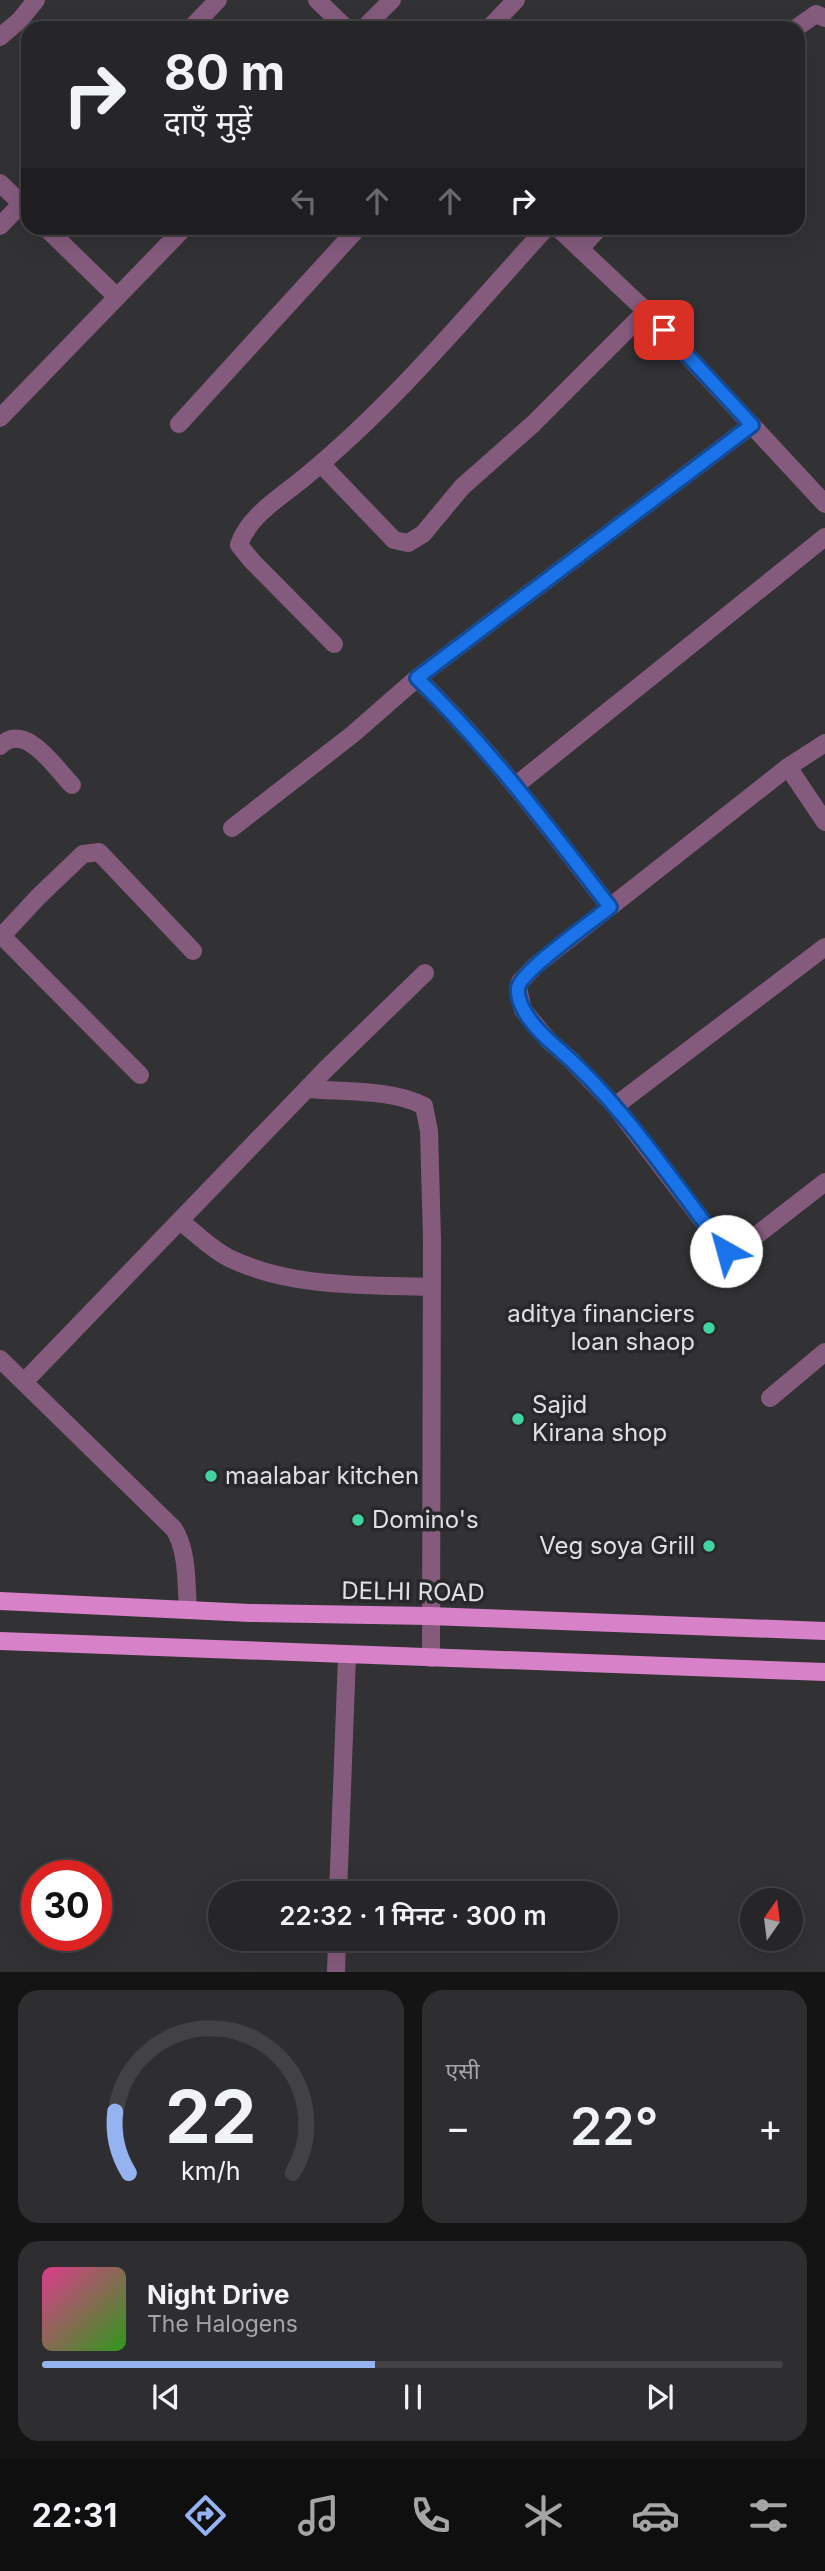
<!DOCTYPE html>
<html lang="hi">
<head>
<meta charset="utf-8">
<style>
	body { margin:0; font-family:Inter,"Noto Sans Devanagari",sans-serif; background:#2e2d2f; color:#f1f3f6; height:100vh; display:flex; flex-direction:column; font-size:26px; white-space:nowrap }
	* { box-sizing:border-box; margin:0 }
	p { font-size:23px; color:#a4a5a7 }
	.icon { flex:none; width:38px; height:38px; fill:none; stroke:currentColor; stroke-width:2; stroke-linecap:round; stroke-linejoin:round }
	.map { position:relative; height:1972px; overflow:hidden }
	.drawer { display:flex; flex-direction:column; gap:18px; padding:18px; background:#151415; flex:1 }
	.drawer>* { flex:none }
	.guide { position:absolute; left:21px; top:21px; width:784px; height:214px; border-radius:21px; box-shadow:0 7px 28px #0002,0 0 0 2px #424244; background:#262527; color:#f1f3f6; overflow:hidden }
	.needle { width:46px; rotate:14deg }
	.controls { position:absolute; left:740px; top:1888px; display:grid; gap:14px }
	.controls a { display:grid; place-items:center; width:63px; height:63px; border-radius:50%; background:#262527; box-shadow:0 7px 28px #0002,0 0 0 2px #424244; font-size:35px }
	.speed { position:absolute; left:21px; top:1860px; display:flex; gap:14px; font-size:35px; font-weight:700; text-align:center }
	.speed>* { display:grid; place-content:center; width:91px; height:91px; border-radius:50%; background:#262527; box-shadow:0 7px 28px #0002,0 0 0 2px #424244; line-height:1 }
	.speed .limit { border:10px solid #d22; background:#fff; color:#111 }
	.pin { position:absolute; display:grid; place-items:center; width:60px; height:60px; color:#fff; margin:-30px; border-radius:14px; box-shadow:0 4px 10px #0006 }
	.me { position:absolute; width:77px; margin:-38px; rotate:322deg; stroke-linejoin:round; filter:drop-shadow(0 0 5px #0008) }
	.turn { display:flex; align-items:center; gap:24px; height:147px; padding:0 28px; font-size:32px }
	.turn .icon { width:91px; height:91px; stroke-width:2.5 }
	.turn b { display:block; font-size:49px; line-height:60px }
	.lanes { display:flex; align-items:center; height:66px; padding:0 28px; background:#0003; justify-content:center; gap:35px; direction:ltr }
	.lanes .off { opacity:.35 }
	.big { font-size:52px; font-weight:600; line-height:1.1 }
	.drawer .tile { flex:1; display:flex; flex-direction:column; justify-content:center; gap:10px; min-width:0; padding:0 24px; border-radius:21px; background:#2e2d2f }
	.drawer .dial { align-items:center; gap:0 }
	.dial svg { height:182px; overflow:visible; fill:none; stroke:#424244; stroke-width:7; stroke-linecap:round; text-anchor:middle }
	.dial text { fill:#f1f3f6; stroke:none }
	.song { display:flex; align-items:center; gap:21px }
	.cover { width:84px; height:84px; border-radius:10px; background:linear-gradient(135deg,hsl(330 70% 55%),hsl(110 70% 35%)) }
	.played { height:7px; border-radius:4px; background:linear-gradient(90deg,#95b2f1 45%,#424244 45%) }
	.keys { display:flex; justify-content:space-around; direction:ltr }
	.heat { display:flex; justify-content:space-between; align-items:center; font-size:38px; direction:ltr }
	.drawer .tiles { flex:1; display:grid; gap:18px; grid-template-columns:1fr 1fr }
	.tile:last-child { grid-column:span 2 }
	.trip { position:absolute; left:208px; top:1881px; width:410px; height:70px; border-radius:35px; background:#262527; box-shadow:0 7px 28px #0002,0 0 0 2px #424244; font-weight:600; line-height:70px; text-align:center }
	.menu { display:flex; height:112px; justify-content:space-around; align-items:center; background:#0f0f10; color:#a4a5a7 }
	.menu .icon { width:49px; height:49px }
	.menu .active { color:#95b2f1 }
	.menu b { font-size:32px; color:#f1f3f6 }
	.map>svg:first-child { display:block }
</style>
</head>
<body>
<div class="map">
<svg width="825" height="1973" viewBox="0 0 825 1973">
	<rect width="100%" height="100%" fill="#323134"/>
	<g fill="none" stroke-linecap="round" stroke-linejoin="round">
		<g stroke="#855b7d" stroke-width="18">
			<path d="M317,0L346,28"/>
			<path d="M191,28L218,0"/>
			<path d="M364,28L392,0"/>
			<path d="M489,28L516,0"/>
			<path d="M796,28L816,14L825,18"/>
			<path d="M0,37L20,20L36,0"/>
			<path d="M0,183L28,210"/>
			<path d="M0,226L28,197"/>
			<path d="M46,228L116,296"/>
			<path d="M558,228L646,311L825,504"/>
			<path d="M580,249L599,228"/>
			<path d="M0,418L184,228"/>
			<path d="M179,424L358,228"/>
			<path d="M321,464L394,540L408,543L423,534L462,487L533,424L646,311"/>
			<path d="M334,644L252,561L239,545C248,516 281,497 305,477C394,404 469,313 546,228"/>
			<path d="M417,678L752,425"/>
			<path d="M825,743L788,767L535,966L520,982L518,988L523,1010L548,1040L571,1060L615,1106L726,1251L735,1252L825,1182"/>
			<path d="M0,746C26,721 55,768 72,785"/>
			<path d="M788,767L825,822"/>
			<path d="M515,786L825,537"/>
			<path d="M232,828L353,734L417,678C489,747 549,829 610,907"/>
			<path d="M2,936L140,1075"/>
			<path d="M0,938L39,896L83,854L99,852L193,951"/>
			<path d="M307,1089C342,1092 393,1089 424,1106L429,1131L432,1239L431,1658"/>
			<path d="M615,1106L825,947"/>
			<path d="M180,1221C196,1233 213,1251 231,1259C293,1288 365,1285 432,1287"/>
			<path d="M0,1359L174,1529C188,1551 186,1584 188,1609"/>
			<path d="M24,1382L326,1069L425,973"/>
			<path d="M770,1398L825,1352"/>
			<path d="M338,1894L347,1656"/>
			<path d="M336,1973L337,1939"/>
		</g>
		<g stroke="#d781c8" stroke-width="18">
			<path d="M0,1601L250,1613L429,1616L825,1631"/>
			<path d="M0,1641L825,1672"/>
		</g>
	</g>
	<g fill="none" stroke-linecap="round" stroke-linejoin="round">
		<g stroke="#114b97" stroke-width="18">
			<path id="route" d="M664,330L752,425L417,678C489,748 549,828 610,907C594,920 521,971 518,988C516,1009 540,1033 554,1045C622,1103 672,1181 726,1251"/>
		</g>
		<use href="#route" stroke="#1a73e8" stroke-width="12"/>
	</g>
	<g fill="#40d4a2" stroke="#28272a" stroke-width="2.5">
		<circle cx="709" cy="1328" r="7"/>
		<circle cx="518" cy="1419" r="7"/>
		<circle cx="211" cy="1476" r="7"/>
		<circle cx="358" cy="1520" r="7"/>
		<circle cx="709" cy="1546" r="7"/>
	</g>
	<g text-anchor="middle" stroke-width="7" stroke-linejoin="round" paint-order="stroke">
		<g font-size="24" fill="#e0dfe1" stroke="#28272a" text-anchor="start">
			<text x="695" y="1322" text-anchor="end">aditya financiers<tspan x="695" dy="28">loan shaop</tspan></text>
			<text x="532" y="1413">Sajid<tspan x="532" dy="28">Kirana shop</tspan></text>
			<text x="225" y="1484">maalabar kitchen</text>
			<text x="372" y="1528">Domino's</text>
			<text x="695" y="1554" text-anchor="end">Veg soya Grill</text>
		</g>
		<g font-size="24" fill="#e0dfe1" stroke="#28272a">
			<text transform="translate(413 1592) rotate(1)" y="8">DELHI ROAD</text>
		</g>
	</g>
</svg>
<div class="controls">
<a><svg class="needle" viewBox="-14 -14 28 28"><path d="M0-13l5 13h-10z" fill="#e53935"/><path d="M0 13l5-13h-10z" fill="#a4a5a7"/></svg></a>
</div>
<div class="speed"><div class="limit">30</div></div>
<div class="pin" style="left:664px;top:330px;background:#d93025"><svg class="icon" aria-label="arrive" viewBox="0 0 24 24"><path d="M6 21V4h12l-3 4 3 4H6"/></svg></div>
<svg class="me" style="left:726px;top:1251px" viewBox="-20 -20 40 40"><circle r="19" fill="#fff"/><path d="M0-13L10 11 0 6-10 11z" fill="#1a73e8"/></svg>
<div class="trip">22:32 · 1 मिनट · 300 m</div>
<div class="guide">
<div class="turn"><svg class="icon" aria-label="right" viewBox="0 0 24 24"><path d="M7 20v-9h11M14 6l5 5-5 5"/></svg><div><b>80 m</b>दाएँ मुड़ें</div></div>
<div class="lanes"><svg class="icon off" aria-label="left" viewBox="0 0 24 24"><path d="M17 20v-9H6M10 6l-5 5 5 5"/></svg><svg class="icon off" aria-label="ahead" viewBox="0 0 24 24"><path d="M12 20V5M6 11l6-6 6 6"/></svg><svg class="icon off" aria-label="ahead" viewBox="0 0 24 24"><path d="M12 20V5M6 11l6-6 6 6"/></svg><svg class="icon" aria-label="right" viewBox="0 0 24 24"><path d="M7 20v-9h11M14 6l5 5-5 5"/></svg></div>
</div>
</div>
<section class="drawer">
<div class="tiles">
<div class="tile dial"><svg viewBox="0 0 100 80">
<path d="M14 69A42 42 0 1 1 86 69"/>
<path d="M14 69A42 42 0 0 1 8 42" stroke="#95b2f1"/>
<text x="50" y="56" font-size="32" font-weight="700">22</text>
<text x="50" y="72" font-size="11">km/h</text>
</svg></div>
<div class="tile"><p>एसी</p>
<div class="heat"><a>−</a><b class="big">22°</b><a>+</a></div>
</div>
<div class="tile">
<div class="song"><i class="cover"></i><div><b>Night Drive</b><p>The Halogens</p></div></div>
<div class="played"></div>
<div class="keys"><svg class="icon" aria-label="previous" viewBox="0 0 24 24"><path d="M18 5L8 12l10 7zM5 5v14"/></svg><svg class="icon" aria-label="pause" viewBox="0 0 24 24"><path d="M8 5v14M16 5v14"/></svg><svg class="icon" aria-label="next" viewBox="0 0 24 24"><path d="M6 5l10 7-10 7zM19 5v14"/></svg></div>
</div>
</div>
</section>
<nav class="menu">
<b>22:31</b>
<svg class="icon active" aria-label="directions" viewBox="0 0 24 24"><path d="M12 3l9 9-9 9-9-9zM9 14v-3h6M13 9l2 2-2 2"/></svg>
<svg class="icon" aria-label="music" viewBox="0 0 24 24"><path d="M9 18V5l10-2v13"/><circle cx="6" cy="18" r="3"/><circle cx="16" cy="16" r="3"/></svg>
<svg class="icon" aria-label="phone" viewBox="0 0 24 24"><path d="M5 4h4l2 5-3 2q2 4 5 5l2-3 5 2v4C11 20 4 13 5 4z"/></svg>
<svg class="icon" aria-label="climate" viewBox="0 0 24 24"><path d="M12 3v18M4 7l16 10M4 17L20 7"/></svg>
<svg class="icon" aria-label="car" viewBox="0 0 24 24"><path d="M5 17H2v-5l4-1 3-4h7l3 4 3 1v5h-3M9 17h6M6 11h13"/><circle cx="7" cy="17" r="2"/><circle cx="17" cy="17" r="2"/></svg>
<svg class="icon" aria-label="filters" viewBox="0 0 24 24"><path d="M4 7h16M4 17h16"/><circle cx="9" cy="7" r="2"/><circle cx="15" cy="17" r="2"/></svg>
</nav>
</body>
</html>
